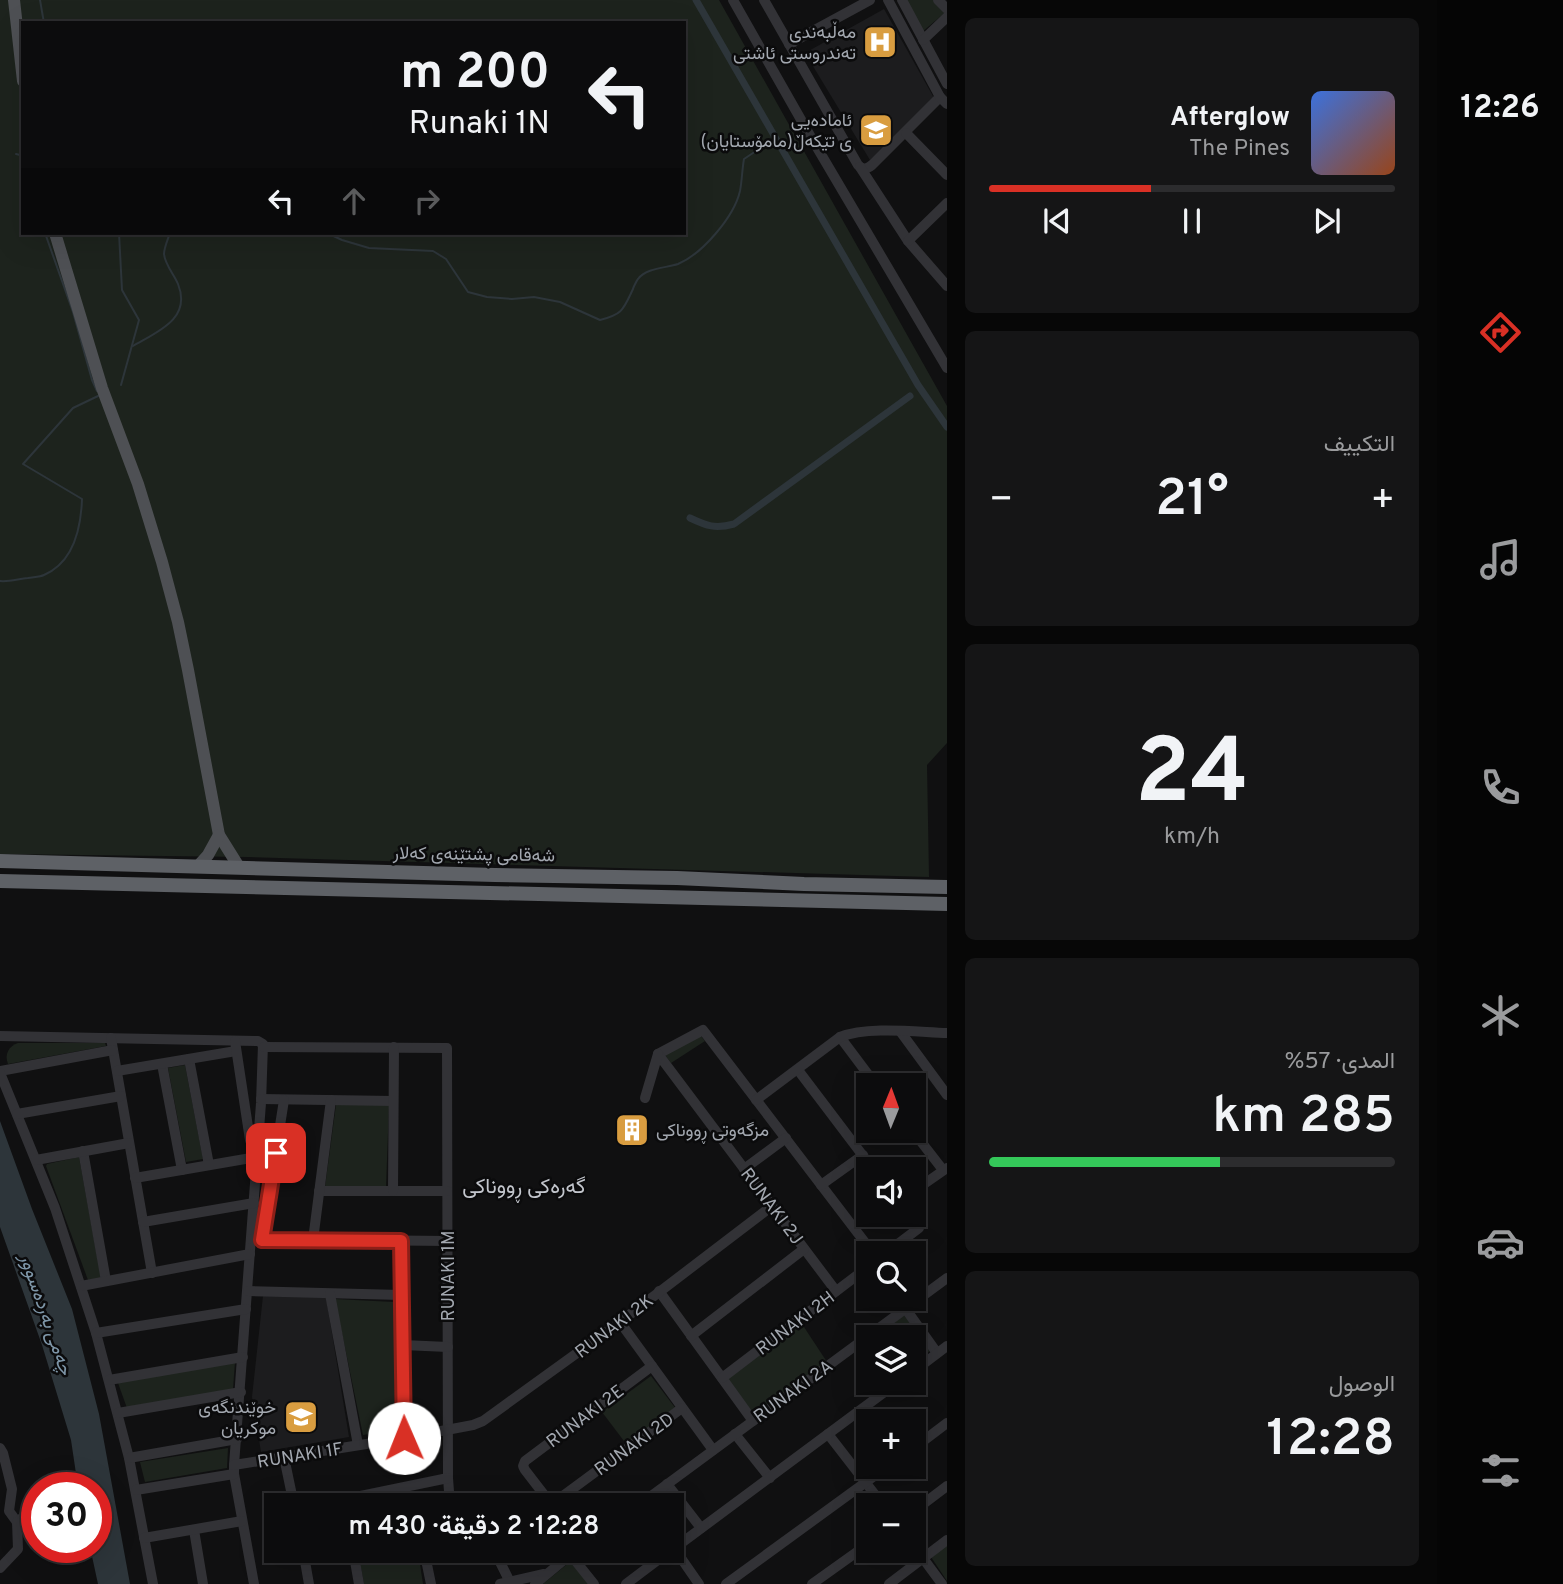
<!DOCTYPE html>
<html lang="ar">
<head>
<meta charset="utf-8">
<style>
	body { margin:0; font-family:Overpass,Vazirmatn,sans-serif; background:#151516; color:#f1f3f6; direction:rtl; height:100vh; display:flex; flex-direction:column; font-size:26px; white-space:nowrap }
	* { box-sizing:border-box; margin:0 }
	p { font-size:23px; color:#9a9b9d }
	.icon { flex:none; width:38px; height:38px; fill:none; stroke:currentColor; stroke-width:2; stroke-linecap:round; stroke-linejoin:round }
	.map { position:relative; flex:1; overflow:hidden; direction:ltr }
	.sheet { display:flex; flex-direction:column; gap:18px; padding:18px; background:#070707; width:490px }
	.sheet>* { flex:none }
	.guide { position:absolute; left:21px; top:21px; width:665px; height:214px; border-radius:0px; box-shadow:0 7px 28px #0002,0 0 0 2px #2c2c2e; direction:rtl; background:#0c0c0d; color:#f1f3f6; overflow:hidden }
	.needle { width:46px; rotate:1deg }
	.buttons { position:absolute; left:856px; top:1073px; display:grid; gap:14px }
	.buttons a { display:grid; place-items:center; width:70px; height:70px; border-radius:0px; background:#0c0c0d; box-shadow:0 7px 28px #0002,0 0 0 2px #2c2c2e; font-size:35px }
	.speed { position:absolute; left:21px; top:1472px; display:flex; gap:14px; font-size:35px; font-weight:700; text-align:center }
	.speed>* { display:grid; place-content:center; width:91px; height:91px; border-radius:50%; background:#0c0c0d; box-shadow:0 7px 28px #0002,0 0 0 2px #2c2c2e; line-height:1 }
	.speed .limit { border:10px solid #d22; background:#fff; color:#111 }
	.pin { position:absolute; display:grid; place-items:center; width:60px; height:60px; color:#fff; margin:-30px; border-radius:14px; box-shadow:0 4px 10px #0006 }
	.me { position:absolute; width:77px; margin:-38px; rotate:359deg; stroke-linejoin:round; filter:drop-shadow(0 0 5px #0008) }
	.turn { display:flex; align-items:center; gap:24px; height:147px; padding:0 21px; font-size:32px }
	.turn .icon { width:91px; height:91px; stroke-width:2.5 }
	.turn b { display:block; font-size:49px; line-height:60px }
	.lanes { display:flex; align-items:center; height:66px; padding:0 21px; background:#0003; justify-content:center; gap:35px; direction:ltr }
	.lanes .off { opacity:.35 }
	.big { font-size:52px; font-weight:600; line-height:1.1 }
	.sheet .tile { flex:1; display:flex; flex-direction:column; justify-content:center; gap:10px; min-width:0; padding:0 24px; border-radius:10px; background:#151516 }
	.sheet .dial { align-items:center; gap:0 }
	.dial b { font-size:91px; line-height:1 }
	.song { display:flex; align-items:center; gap:21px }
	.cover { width:84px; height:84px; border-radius:10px; background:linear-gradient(135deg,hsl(220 70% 55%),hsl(20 70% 35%)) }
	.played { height:7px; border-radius:4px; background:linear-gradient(90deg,#d93025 40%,#2c2c2e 40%) }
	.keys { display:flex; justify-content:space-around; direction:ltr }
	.heat { display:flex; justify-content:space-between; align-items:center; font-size:38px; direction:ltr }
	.charge { height:10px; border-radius:5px; background:linear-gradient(90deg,#34c759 57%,#2c2c2e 0) }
	.trip { position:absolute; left:264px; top:1493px; width:420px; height:70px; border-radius:0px; background:#0c0c0d; box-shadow:0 7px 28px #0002,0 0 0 2px #2c2c2e; font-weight:600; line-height:70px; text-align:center; direction:rtl }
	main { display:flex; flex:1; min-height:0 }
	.menu { display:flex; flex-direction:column; width:126px; justify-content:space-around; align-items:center; background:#050505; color:#9a9b9d }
	.menu .icon { width:49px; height:49px }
	.menu .on { color:#d93025 }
	.menu b { font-size:32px; color:#f1f3f6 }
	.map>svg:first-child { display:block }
</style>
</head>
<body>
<main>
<nav class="menu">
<b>12:26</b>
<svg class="icon on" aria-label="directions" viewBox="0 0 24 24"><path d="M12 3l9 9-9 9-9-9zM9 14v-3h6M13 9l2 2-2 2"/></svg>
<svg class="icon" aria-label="music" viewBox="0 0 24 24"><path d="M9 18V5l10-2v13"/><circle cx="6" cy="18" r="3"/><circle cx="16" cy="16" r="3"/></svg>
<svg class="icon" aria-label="phone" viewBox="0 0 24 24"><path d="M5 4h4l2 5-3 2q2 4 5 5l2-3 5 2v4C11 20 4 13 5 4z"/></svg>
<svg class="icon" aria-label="climate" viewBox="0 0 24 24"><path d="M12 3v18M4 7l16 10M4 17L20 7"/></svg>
<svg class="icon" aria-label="car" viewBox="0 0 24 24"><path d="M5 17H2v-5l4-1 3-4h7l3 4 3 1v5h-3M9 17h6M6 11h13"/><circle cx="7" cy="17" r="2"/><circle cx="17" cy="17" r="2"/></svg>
<svg class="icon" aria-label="filters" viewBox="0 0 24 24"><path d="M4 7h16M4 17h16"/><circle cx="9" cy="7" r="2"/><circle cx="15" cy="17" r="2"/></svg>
</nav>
<section class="sheet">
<div class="tile">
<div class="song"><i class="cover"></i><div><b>Afterglow</b><p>The Pines</p></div></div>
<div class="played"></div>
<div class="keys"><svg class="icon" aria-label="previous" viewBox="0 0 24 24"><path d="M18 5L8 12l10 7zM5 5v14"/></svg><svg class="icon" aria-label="pause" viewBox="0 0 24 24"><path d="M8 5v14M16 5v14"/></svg><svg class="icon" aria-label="next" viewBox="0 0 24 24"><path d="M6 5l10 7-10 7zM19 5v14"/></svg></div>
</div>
<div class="tile"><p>التكييف</p>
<div class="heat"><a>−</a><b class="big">21°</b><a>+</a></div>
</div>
<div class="tile dial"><b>24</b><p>km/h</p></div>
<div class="tile"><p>المدى · 57%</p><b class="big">285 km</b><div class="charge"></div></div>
<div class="tile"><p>الوصول</p><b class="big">12:28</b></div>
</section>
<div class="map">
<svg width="947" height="1584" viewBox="0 0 947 1584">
	<rect width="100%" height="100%" fill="#101011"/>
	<g fill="#1c1c1e">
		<path d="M884,9L934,98L870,160L805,53Z"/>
		<path d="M263,1296L326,1297L349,1437L261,1452L252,1397Z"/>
	</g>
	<g fill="#1d231d" fill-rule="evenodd">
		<path d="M0,0H719L947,406V743L927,765L929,877L247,857L0,854ZM23,23H684V233H23Z"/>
		<path d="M906,0H937L947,11L922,32Z"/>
		<path d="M700,1035L705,1041L671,1063L665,1055Z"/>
		<path d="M18,1043H105L106,1046L8,1064C4,1054 9,1046 18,1043Z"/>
		<path d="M185,1065L203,1159L186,1162L168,1068Z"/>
		<path d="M336,1105H389L386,1187H325Z"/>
		<path d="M79,1157L101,1278L88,1280L46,1166L47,1164Z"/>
		<path d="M335,1299L394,1302L395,1430L363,1435Z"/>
		<path d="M904,1315L930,1351L914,1364V1337H874Z"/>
		<path d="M802,1324L827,1362L755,1415L727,1379Z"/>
		<path d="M235,1362L233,1389L127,1408L118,1383Z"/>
		<path d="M651,1376L676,1409L627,1445L602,1412Z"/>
		<path d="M228,1448L227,1468L145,1482L140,1462Z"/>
		<path d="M947,1545V1581L931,1557Z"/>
		<path d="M363,1551H418L423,1584H364L358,1551Z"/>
		<path d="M571,1561L588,1584H543Z"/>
	</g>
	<path fill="#2d353a" d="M0,1121L32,1209L72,1309L99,1414L130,1584H98L90,1547H96V1488L78,1487L71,1440L42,1345L0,1227Z"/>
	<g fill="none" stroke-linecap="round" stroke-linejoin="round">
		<g stroke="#2d353a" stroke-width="2">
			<path d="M40,0L44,23"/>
			<path d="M16,154L20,155L23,167"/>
			<path d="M45,233L73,312L92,380L97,391"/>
			<path d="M119,233L122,290L139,320L121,385"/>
			<path d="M327,233L342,240L369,248L433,251L446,259L468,292L487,297L512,299L534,297L560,302L600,320C623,314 623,310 633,289C633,288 637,280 638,279C646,268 666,268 678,264C702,254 734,217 740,191C742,181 742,170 744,159L756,151"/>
			<path d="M133,346C157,332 192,319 178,284C174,274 165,265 164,254C164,248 168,239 170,233"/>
			<path d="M0,581C9,582 18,579 28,578C33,577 40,577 44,575C74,562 81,527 82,499L23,464L73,408L98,396"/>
		</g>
		<g stroke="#2d353a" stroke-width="7">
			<path d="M696,0L918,385L947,427"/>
			<path d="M690,518C707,526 715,529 734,524L910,396"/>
		</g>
		<g stroke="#323236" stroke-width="10">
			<path d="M733,0L812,139L947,368"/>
			<path d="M764,0L858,165C863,170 867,169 872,165L940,97"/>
			<path d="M888,0L940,97L947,104"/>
			<path d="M902,0L947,84"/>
			<path d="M938,0L947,9"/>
			<path d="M923,40L947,17"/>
			<path d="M789,44L870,0"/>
			<path d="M906,133L947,175"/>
			<path d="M860,167L908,241L947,286"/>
			<path d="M908,241L947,203"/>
			<path d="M900,1031L947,1095"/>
			<path d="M0,1036L258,1041L263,1044L261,1103L234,1465V1474L254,1584"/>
			<path d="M840,1037L876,1085"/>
			<path d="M111,1038L152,1273"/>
			<path d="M264,1047L447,1048L448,1478L450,1505"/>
			<path d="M658,1054L703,1030L873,1253"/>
			<path d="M658,1054L836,1291"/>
			<path d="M189,1059L209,1165"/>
			<path d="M162,1064L182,1170"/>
			<path d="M798,1070L873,1169"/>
			<path d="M0,1071L113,1050"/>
			<path d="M117,1071L236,1051"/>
			<path d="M0,1073L55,1208L96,1333L129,1458L153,1584"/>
			<path d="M645,1098L658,1054"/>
			<path d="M261,1099L393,1101"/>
			<path d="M756,1100L840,1037C868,1026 916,1032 947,1033"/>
			<path d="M17,1114L121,1096"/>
			<path d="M912,1130L943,1170"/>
			<path d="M83,1151L106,1281"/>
			<path d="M36,1160L129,1143"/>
			<path d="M744,1169L786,1138"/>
			<path d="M135,1178L257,1157L250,1140L235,1041"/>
			<path d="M821,1185L863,1155"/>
			<path d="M319,1191H447"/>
			<path d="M393,1191L394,1047"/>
			<path d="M914,1191L947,1168"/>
			<path d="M143,1222L254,1203"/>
			<path d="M251,1239L448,1241"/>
			<path d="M262,1240L284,1100"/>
			<path d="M313,1240L331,1100"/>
			<path d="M401,1241L404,1438"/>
			<path d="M886,1253L919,1228L908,1214"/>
			<path d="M81,1286L250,1254"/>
			<path d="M248,1291L402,1295"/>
			<path d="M659,1291L753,1421"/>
			<path d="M330,1294L358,1445"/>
			<path d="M905,1308L937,1353"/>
			<path d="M620,1322L713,1450"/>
			<path d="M96,1333L246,1309"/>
			<path d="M691,1336L804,1249"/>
			<path d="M403,1345L448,1347"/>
			<path d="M914,1371L947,1346"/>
			<path d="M722,1378L868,1267"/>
			<path d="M109,1380L243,1357"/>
			<path d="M118,1413L241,1392"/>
			<path d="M735,1434L770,1478"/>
			<path d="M828,1434L883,1505"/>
			<path d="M0,1448L3,1453L12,1489L9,1511L17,1522"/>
			<path d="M914,1448L947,1423"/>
			<path d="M284,1457L294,1505"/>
			<path d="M129,1458L237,1439"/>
			<path d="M234,1465L404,1438L473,1425L483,1421L620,1322L772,1206"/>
			<path d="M667,1484L701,1528"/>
			<path d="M60,1488L62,1486"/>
			<path d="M136,1490L234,1474"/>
			<path d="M552,1504L682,1408"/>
			<path d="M317,1505L448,1478"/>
			<path d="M552,1505L525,1470L523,1466L525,1461L652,1366"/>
			<path d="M639,1505L947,1278"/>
			<path d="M914,1511L947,1486"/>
			<path d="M194,1530L203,1584"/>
			<path d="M144,1538L242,1521"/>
			<path d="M914,1546L942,1584"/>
			<path d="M674,1548L699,1584"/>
			<path d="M303,1550L309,1584"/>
			<path d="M353,1550L359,1584"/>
			<path d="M424,1550L431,1584"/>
			<path d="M494,1550L511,1584"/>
			<path d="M672,1550L898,1382"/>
			<path d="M570,1554L594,1584"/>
			<path d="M0,1568L18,1549L17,1522L37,1506"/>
			<path d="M500,1584L544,1574"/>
			<path d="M535,1584L576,1550"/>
			<path d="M626,1584L671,1550"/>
			<path d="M726,1584L888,1466"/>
			<path d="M812,1584L868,1544"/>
			<path d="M889,1584L947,1540"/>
		</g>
		<g stroke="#4e5054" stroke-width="12">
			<path d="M14,0L23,81"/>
			<path d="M55,233L102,388L138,484L162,562L178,622L188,670L219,835L239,867"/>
			<path d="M198,866L208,855L219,835"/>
		</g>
		<g stroke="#5e6166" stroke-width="14">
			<path d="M0,861L495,875L677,878L804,884L947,887"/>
			<path d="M0,881L947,904"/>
		</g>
	</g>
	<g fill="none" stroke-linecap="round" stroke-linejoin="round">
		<g stroke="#8d1f18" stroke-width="18">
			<path id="route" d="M276,1153L262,1240L401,1241L404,1438"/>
		</g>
		<use href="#route" stroke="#d93025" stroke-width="12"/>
	</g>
	<defs>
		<g id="hospital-square" transform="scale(1.75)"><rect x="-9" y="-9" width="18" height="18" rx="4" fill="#d99d40" stroke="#0b0b0c"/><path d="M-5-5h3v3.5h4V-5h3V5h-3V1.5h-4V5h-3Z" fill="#fff"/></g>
		<g id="school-square" transform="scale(1.75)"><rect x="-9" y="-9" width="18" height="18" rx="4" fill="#d99d40" stroke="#0b0b0c"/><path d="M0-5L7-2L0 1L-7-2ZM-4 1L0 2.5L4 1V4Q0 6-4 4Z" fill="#fff"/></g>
		<g id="building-square" transform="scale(1.75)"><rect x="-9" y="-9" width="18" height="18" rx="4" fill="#d99d40" stroke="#0b0b0c"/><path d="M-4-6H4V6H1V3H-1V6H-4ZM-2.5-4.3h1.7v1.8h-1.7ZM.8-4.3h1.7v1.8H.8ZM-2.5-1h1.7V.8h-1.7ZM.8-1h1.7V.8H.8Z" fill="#fff"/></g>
	</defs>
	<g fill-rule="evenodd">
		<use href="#hospital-square" x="880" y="42"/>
		<use href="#school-square" x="876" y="130"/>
		<use href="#building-square" x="632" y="1130"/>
		<use href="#school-square" x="301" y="1417"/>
	</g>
	<g text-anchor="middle" stroke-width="5" stroke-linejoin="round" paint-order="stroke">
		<g font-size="18" fill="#a3a8b0" stroke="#0b0b0c" text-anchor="end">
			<text x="856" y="38">مەڵبەندی<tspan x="856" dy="21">تەندروستی ئاشتی</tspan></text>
			<text x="852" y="126">ئامادەیی<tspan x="852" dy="21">(مامۆستایان)ی تێکەڵ</tspan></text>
			<text x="656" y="1136" text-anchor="start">مزگەوتی ڕووناکی</text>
			<text x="276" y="1413">خوێندنگەی<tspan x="276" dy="21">موکریان</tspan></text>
		</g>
		<g font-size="18" fill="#a3a8b0" stroke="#0b0b0c">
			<text transform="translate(474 854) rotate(1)" y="6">شەقامی پشتێنەی کەلار</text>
			<text transform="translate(772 1206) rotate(53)" y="6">RUNAKI 2J</text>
			<text transform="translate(448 1276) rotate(-90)" y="6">RUNAKI 1M</text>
			<text transform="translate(795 1323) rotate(-37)" y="6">RUNAKI 2H</text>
			<text transform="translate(614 1326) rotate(-37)" y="6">RUNAKI 2K</text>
			<text transform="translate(793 1391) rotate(-36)" y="6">RUNAKI 2A</text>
			<text transform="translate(585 1416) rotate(-37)" y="6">RUNAKI 2E</text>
			<text transform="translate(634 1444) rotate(-36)" y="6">RUNAKI 2D</text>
			<text transform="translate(300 1455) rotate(-9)" y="6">RUNAKI 1F</text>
		</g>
		<g font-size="19" font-style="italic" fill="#7e96a8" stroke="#0b0b0c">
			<text transform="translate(47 1314) rotate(71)" y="7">چەمی بەردەسوور</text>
		</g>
		<g font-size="21" fill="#c3c6cd" stroke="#0b0b0c">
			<text x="524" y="1193">گەرەکی ڕووناکی</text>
		</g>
	</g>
</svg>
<div class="buttons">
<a><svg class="needle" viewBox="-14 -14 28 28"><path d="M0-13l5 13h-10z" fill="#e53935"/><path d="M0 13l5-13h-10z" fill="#9a9b9d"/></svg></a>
<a><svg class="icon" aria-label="sound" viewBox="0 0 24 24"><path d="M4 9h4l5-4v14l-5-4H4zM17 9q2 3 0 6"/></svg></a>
<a><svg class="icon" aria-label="search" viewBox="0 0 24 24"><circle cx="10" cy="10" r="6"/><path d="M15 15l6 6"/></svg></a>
<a><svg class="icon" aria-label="layers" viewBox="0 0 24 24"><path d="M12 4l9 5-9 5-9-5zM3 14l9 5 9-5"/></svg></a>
<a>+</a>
<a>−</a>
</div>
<div class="speed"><div class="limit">30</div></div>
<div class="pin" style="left:276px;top:1153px;background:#d93025"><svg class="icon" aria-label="arrive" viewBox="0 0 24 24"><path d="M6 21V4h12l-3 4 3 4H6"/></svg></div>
<svg class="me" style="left:404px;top:1438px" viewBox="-20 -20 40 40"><circle r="19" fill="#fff"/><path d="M0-13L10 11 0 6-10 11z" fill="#d93025"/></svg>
<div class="trip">12:28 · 2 دقيقة · 430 m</div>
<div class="guide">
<div class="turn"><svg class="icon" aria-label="left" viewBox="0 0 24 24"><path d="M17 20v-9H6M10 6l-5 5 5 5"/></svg><div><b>200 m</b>Runaki 1N</div></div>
<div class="lanes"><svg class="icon" aria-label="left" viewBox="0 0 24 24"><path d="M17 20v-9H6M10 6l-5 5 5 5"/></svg><svg class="icon off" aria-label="ahead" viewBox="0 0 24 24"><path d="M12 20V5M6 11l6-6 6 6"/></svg><svg class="icon off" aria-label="right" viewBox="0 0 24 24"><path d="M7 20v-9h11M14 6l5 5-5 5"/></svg></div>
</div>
</div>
</main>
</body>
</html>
